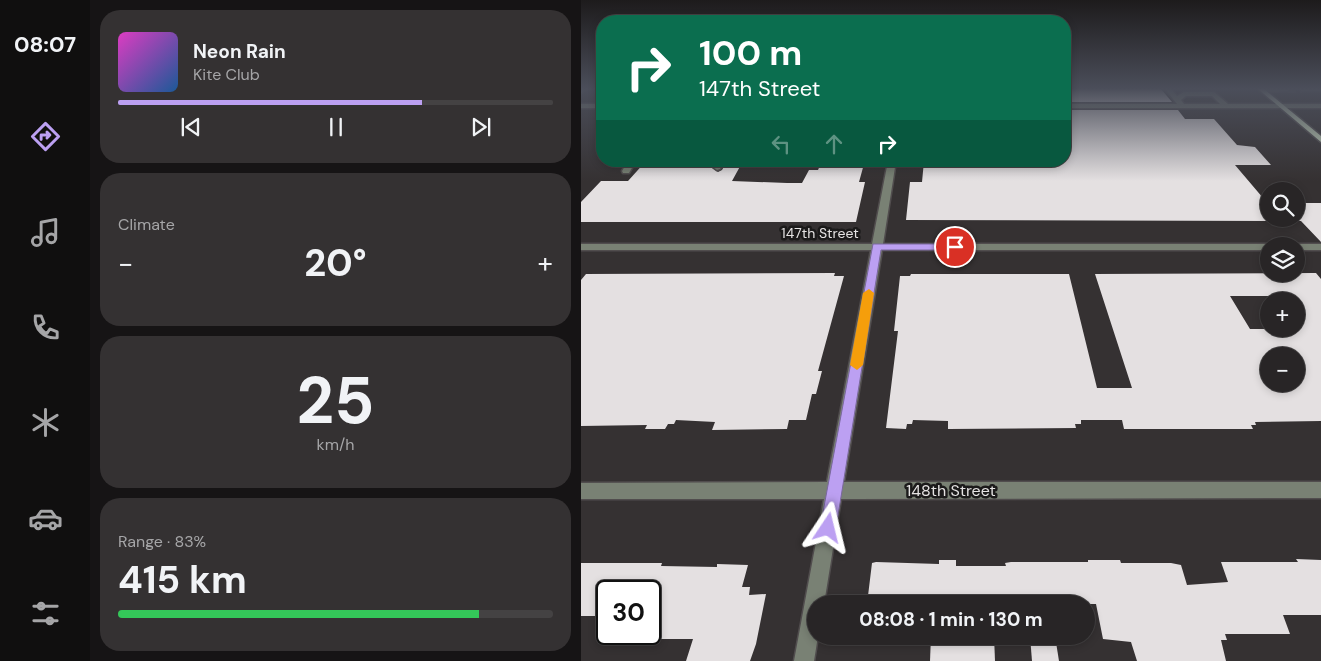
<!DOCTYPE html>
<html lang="en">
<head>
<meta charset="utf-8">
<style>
	body { margin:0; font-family:"DM Sans",sans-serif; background:#343132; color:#f1f3f6; height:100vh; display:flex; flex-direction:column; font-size:19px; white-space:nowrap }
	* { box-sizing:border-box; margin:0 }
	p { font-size:16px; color:#a5a5a7 }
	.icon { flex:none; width:28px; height:28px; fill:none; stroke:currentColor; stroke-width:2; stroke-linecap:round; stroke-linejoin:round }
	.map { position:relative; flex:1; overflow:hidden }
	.drawer { display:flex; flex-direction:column; gap:10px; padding:10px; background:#161415; width:491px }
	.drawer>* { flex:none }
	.hud { position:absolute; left:15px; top:15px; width:475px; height:152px; border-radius:20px; box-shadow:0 2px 8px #0003,0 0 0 1px #444243; background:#0b6e4f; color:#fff; overflow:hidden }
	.fabs { position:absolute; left:679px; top:182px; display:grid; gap:10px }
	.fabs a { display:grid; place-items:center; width:45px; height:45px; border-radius:50%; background:#282526; box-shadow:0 2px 8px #0003,0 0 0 1px #444243; font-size:25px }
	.speed { position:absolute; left:15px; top:580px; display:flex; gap:10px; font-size:25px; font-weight:700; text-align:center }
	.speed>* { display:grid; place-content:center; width:65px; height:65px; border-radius:50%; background:#282526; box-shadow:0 2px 8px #0003,0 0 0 1px #444243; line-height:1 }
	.speed .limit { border:2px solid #111; border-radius:8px; background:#fff; color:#111 }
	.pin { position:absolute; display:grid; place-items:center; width:42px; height:42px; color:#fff; margin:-21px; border:2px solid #fff; border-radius:50%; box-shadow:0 1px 5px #0007 }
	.me { position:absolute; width:55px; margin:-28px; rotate:10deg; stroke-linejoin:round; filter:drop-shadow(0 0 4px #0008) }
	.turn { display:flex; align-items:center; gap:18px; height:105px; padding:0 20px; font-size:22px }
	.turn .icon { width:65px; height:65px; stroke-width:2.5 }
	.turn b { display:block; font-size:35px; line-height:42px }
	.lanes { display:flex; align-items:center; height:48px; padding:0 20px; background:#0003; justify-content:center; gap:25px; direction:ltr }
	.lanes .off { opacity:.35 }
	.big { font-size:38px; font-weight:700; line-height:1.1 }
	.drawer .widget { flex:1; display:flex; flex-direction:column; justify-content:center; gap:8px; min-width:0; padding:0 18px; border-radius:20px; background:#343132 }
	.drawer .dial { align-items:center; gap:0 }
	.dial b { font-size:65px; line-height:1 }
	.song { display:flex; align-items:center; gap:15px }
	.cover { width:60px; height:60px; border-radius:8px; background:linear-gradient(135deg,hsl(310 70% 55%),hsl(210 70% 35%)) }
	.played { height:5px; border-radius:2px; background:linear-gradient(90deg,#bca0f2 70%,#444243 70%) }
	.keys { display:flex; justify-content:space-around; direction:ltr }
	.heat { display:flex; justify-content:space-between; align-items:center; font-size:28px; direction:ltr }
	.charge { height:8px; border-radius:4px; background:linear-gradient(90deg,#34c759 83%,#444243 0) }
	.trip { position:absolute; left:226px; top:595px; width:288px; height:50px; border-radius:25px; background:#282526; box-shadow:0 2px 8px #0003,0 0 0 1px #444243; font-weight:700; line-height:50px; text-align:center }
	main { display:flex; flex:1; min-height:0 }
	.dock { display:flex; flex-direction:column; width:90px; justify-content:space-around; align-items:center; background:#100f0f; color:#a5a5a7 }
	.dock .icon { width:35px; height:35px }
	.dock .selected { color:#bca0f2 }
	.dock b { font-size:22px; color:#f1f3f6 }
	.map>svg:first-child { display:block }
</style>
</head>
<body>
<main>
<nav class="dock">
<b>08:07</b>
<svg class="icon selected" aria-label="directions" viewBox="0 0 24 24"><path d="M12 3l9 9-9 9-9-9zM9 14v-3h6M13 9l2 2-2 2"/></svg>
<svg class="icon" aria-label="music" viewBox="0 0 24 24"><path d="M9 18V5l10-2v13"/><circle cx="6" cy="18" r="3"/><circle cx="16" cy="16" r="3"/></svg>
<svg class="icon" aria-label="phone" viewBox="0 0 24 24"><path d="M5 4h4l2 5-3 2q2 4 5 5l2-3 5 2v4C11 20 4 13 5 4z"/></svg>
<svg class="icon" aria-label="climate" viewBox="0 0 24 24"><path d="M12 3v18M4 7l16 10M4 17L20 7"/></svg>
<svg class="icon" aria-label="car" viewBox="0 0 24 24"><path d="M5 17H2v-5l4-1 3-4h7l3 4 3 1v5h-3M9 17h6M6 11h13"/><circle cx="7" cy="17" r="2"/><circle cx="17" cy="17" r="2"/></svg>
<svg class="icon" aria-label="filters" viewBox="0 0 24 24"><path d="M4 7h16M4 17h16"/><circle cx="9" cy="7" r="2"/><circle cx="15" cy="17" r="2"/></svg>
</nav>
<section class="drawer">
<div class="widget">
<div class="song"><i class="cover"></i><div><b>Neon Rain</b><p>Kite Club</p></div></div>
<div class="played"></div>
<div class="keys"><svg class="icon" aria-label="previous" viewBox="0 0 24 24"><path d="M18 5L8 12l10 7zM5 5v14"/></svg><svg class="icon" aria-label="pause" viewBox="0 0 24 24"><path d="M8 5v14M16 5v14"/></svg><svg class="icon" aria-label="next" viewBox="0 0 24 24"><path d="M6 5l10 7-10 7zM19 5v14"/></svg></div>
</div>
<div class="widget"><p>Climate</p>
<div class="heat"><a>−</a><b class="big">20°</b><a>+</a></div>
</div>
<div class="widget dial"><b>25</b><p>km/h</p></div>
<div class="widget"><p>Range · 83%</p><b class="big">415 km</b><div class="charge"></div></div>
</section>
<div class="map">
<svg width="740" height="661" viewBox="0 0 740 661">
	<rect width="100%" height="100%" fill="#353132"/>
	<g fill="#e4e0e1" fill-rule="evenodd">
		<path d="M484,89H580L591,102H484Z"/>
		<path d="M484,110H597L604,119H633L656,145L674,147L690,165H654L688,205V219H699L701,221L325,220L329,182H341L343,161H405L409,168L416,165L417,161H484Z"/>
		<path d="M65,161H134L130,167L137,172L141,170L146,161H162L151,181L206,183H221L228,170H237L241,161H279L278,164H283L278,182H284L275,222H0V202L20,181H47Z"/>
		<path d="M715,203H740V242L720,221H715Z"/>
		<path d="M254,273L253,276H263L237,371H241L235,394H231L225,420H208L206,429L131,430L134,422L95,420L93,424H87L84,429H64L66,425L0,426V280L5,274Z"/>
		<path d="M735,273L740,279V421L674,422L675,425H670L672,429H543L541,420H500V424H494L495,428L367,429V421L332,420L331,424H326L325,429L305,428L317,331H313L319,276H329L330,274H488L516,388H551L514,274ZM649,296H697L701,301H715V321L720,329H669ZM688,356H715V384H688Z"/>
		<path d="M715,559L740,560V615H702L709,634H644L646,640H640L645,661H556L550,642L522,639L515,604H286L291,563L295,562L358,564V560H375V566H425L424,563L430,562H507V560H539L540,563H590L600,565L606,585L647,582L640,562H717Z"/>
		<path d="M0,563H81L80,566L136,567V564L167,565L161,587H169L168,595L185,594L175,644L169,661H105L112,639H69V591H26V616H0Z"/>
		<path d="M350,636H413L414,661H349Z"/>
		<path d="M449,636H474L478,661H451Z"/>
	</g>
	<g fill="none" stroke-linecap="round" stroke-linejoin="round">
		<path stroke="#4f4c4d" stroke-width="8" stroke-dasharray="8 4" stroke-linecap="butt" d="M707,89H721"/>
		<g stroke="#514d4e" stroke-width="3">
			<g id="minor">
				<path d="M0,89H6L0,93Z"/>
				<path d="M584,89H590L596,96L603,92H633L647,104H740V108H484V104H596ZM605,96H631L639,104H603L600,100Z"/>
				<path d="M679,89H710L707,91L681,92L678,90Z"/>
				<path d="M718,89H740V91H721Z"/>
				<rect x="0" y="104" width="21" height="4"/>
				<path d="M47,161H55L48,173H42L41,171Z"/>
				<path d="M136,161H144L139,169L136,170L132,167Z"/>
				<path d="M307,161H315L302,244H688L693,246H688V250H301L263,482H740V498L260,499L243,604H235V636H237L233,661H213L243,499H0V483L246,482L290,250H0V244H291Z"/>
				<path d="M407,161H415V164L408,166Z"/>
				<path d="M715,244H740V250H715V246H710Z"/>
			</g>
		</g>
		<g stroke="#514d4e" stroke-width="3">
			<path id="major" d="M677,89H683L740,136V142Z"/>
		</g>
		<use href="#minor" fill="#798174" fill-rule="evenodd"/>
		<use href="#major" fill="#bfcfb5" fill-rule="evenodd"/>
	</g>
	<linearGradient id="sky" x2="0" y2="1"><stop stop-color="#1d1b1c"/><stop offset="0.49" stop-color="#4b4e5a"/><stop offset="1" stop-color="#4b4e5a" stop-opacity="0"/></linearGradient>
	<rect width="740" height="181" fill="url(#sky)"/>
	<path fill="#bca0f2" stroke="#7a689d" d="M292,244H374L379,247L374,250H300L255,528L253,534L247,536L242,534L239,528Z"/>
	<path fill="#f59e0b" d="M288,289L293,293L282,365L276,370L269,365L282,293Z"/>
	<g text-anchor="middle" stroke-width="5" stroke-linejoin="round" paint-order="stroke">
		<g font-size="14" fill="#e5e3e3" stroke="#1b1a1a">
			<text x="239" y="238">147th Street</text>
		</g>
		<g font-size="16" fill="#e5e3e3" stroke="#1b1a1a">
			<text x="370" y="496">148th Street</text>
		</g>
	</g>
</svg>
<div class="fabs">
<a><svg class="icon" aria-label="search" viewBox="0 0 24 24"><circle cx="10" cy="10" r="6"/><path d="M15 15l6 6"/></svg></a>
<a><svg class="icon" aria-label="layers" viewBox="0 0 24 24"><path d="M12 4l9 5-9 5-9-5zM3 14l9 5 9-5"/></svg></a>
<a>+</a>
<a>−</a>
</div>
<div class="speed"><div class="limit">30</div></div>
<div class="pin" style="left:374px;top:247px;background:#d93025"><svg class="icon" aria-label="arrive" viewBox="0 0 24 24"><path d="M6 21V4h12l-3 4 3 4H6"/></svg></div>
<svg class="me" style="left:247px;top:528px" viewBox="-20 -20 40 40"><path d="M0-17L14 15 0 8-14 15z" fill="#bca0f2" stroke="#fff" stroke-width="4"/></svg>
<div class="trip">08:08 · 1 min · 130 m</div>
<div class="hud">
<div class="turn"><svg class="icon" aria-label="right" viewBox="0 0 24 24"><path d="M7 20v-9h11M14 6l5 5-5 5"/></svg><div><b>100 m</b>147th Street</div></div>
<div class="lanes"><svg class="icon off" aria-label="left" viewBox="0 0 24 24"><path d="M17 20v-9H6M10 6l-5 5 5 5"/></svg><svg class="icon off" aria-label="ahead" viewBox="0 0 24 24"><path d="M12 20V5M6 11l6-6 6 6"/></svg><svg class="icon" aria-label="right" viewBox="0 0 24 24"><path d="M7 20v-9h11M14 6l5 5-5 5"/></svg></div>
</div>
</div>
</main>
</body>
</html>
